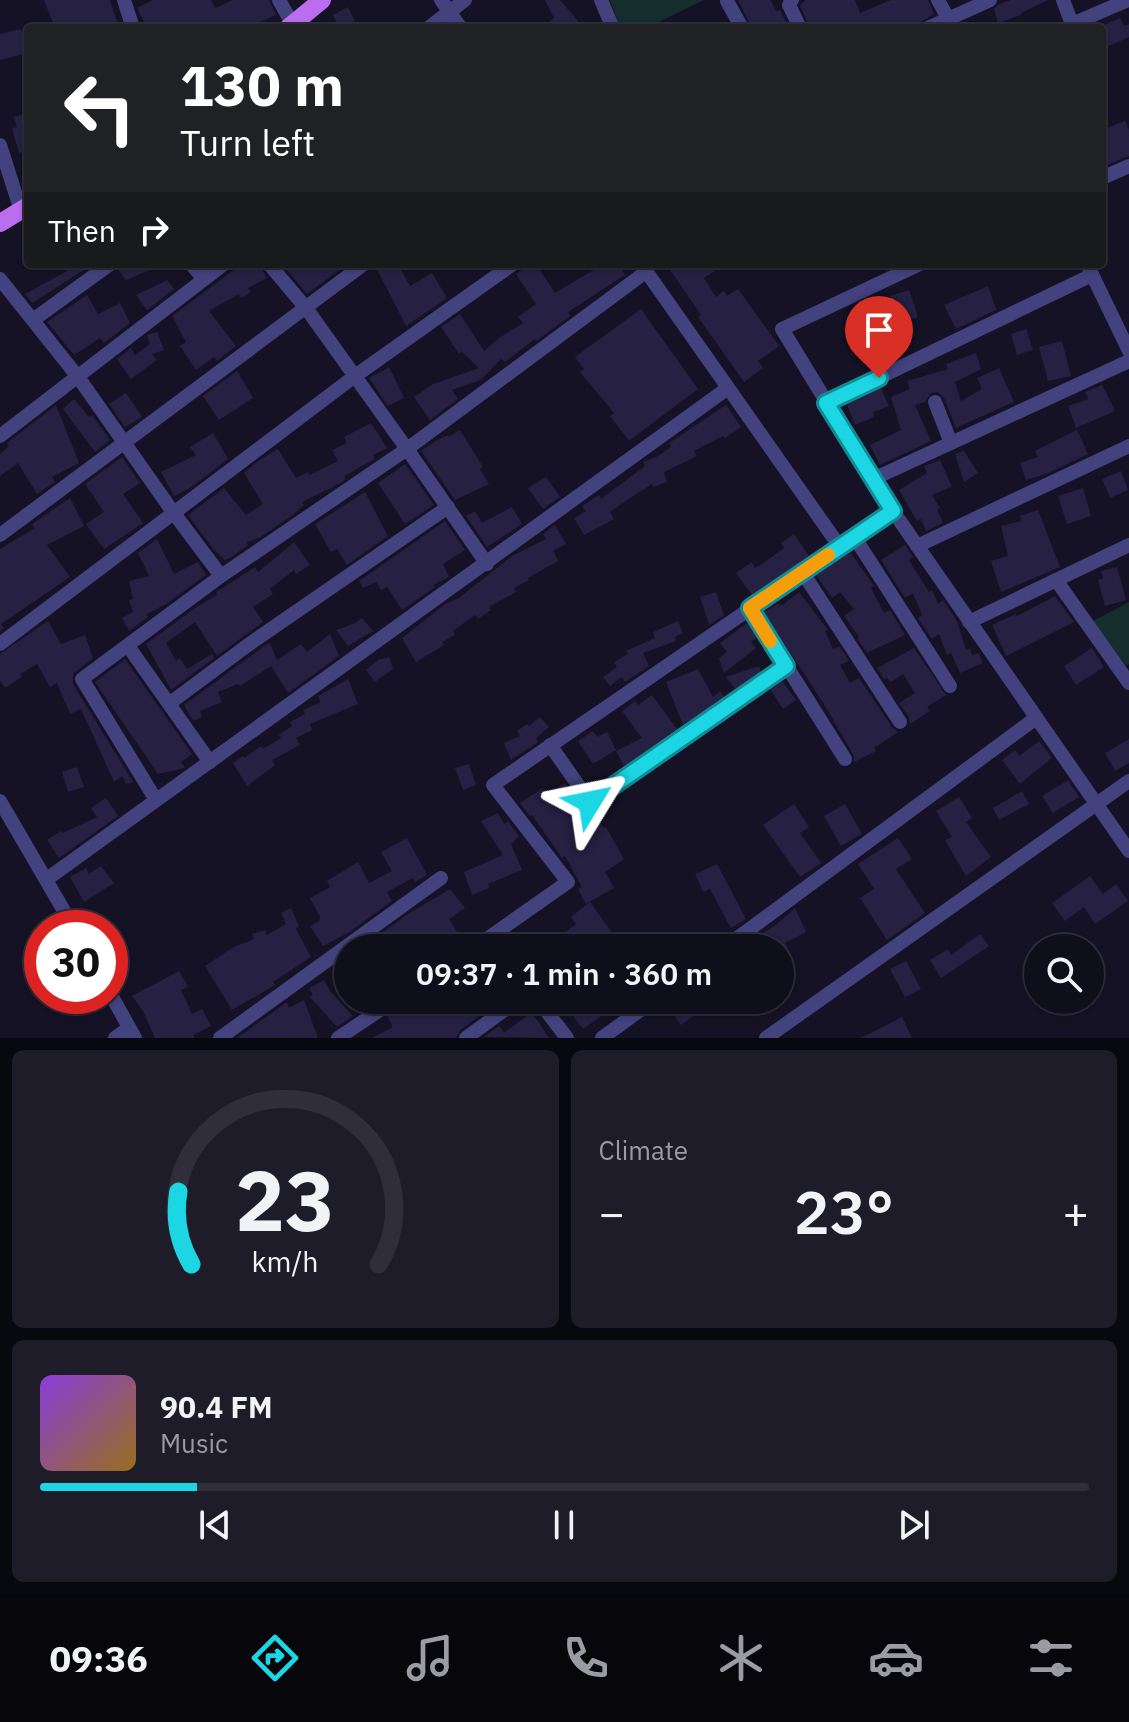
<!DOCTYPE html>
<html lang="en">
<head>
<meta charset="utf-8">
<style>
	body { margin:0; font-family:"IBM Plex Sans",sans-serif; background:#1d1c28; color:#f1f3f6; height:100vh; display:flex; flex-direction:column; font-size:30px; white-space:nowrap }
	* { box-sizing:border-box; margin:0 }
	p { font-size:26px; color:#9b9ca3 }
	.icon { flex:none; width:44px; height:44px; fill:none; stroke:currentColor; stroke-width:2; stroke-linecap:round; stroke-linejoin:round }
	.map { position:relative; height:1038px; overflow:hidden }
	.side { display:flex; flex-direction:column; gap:12px; padding:12px; background:#08080f; flex:1 }
	.side>* { flex:none }
	.guide { position:absolute; left:24px; top:24px; width:1082px; height:244px; border-radius:8px; box-shadow:0 2px 6px #0004,0 0 0 2px #2f2e3a; background:#202124; color:#fff; overflow:hidden }
	.fabs { position:absolute; left:1024px; top:934px; display:grid; gap:16px }
	.fabs a { display:grid; place-items:center; width:80px; height:80px; border-radius:50%; background:#0f0e1b; box-shadow:0 2px 6px #0004,0 0 0 2px #2f2e3a; font-size:40px }
	.speed { position:absolute; left:24px; top:910px; display:flex; gap:16px; font-size:40px; font-weight:700; text-align:center }
	.speed>* { display:grid; place-content:center; width:104px; height:104px; border-radius:50%; background:#0f0e1b; box-shadow:0 2px 6px #0004,0 0 0 2px #2f2e3a; line-height:1 }
	.speed .limit { border:12px solid #d22; background:#fff; color:#111 }
	.pin { position:absolute; display:grid; place-items:center; width:68px; height:68px; color:#fff; margin:-82px -34px; border-radius:50% 50% 50% 0; rotate:-45deg; box-shadow:0 0 8px #0007 }
	.pin .icon { rotate:45deg }
	.me { position:absolute; width:88px; margin:-44px; rotate:55deg; stroke-linejoin:round; filter:drop-shadow(0 0 6px #0008) }
	.turn { display:flex; align-items:center; gap:28px; height:168px; padding:0 24px; font-size:36px }
	.turn .icon { width:104px; height:104px; stroke-width:2.5 }
	.turn b { display:block; font-size:56px; line-height:68px }
	.then { display:flex; align-items:center; height:76px; padding:0 24px; background:#0003; gap:16px; font-size:30px }
	.big { font-size:60px; font-weight:600; line-height:1.1 }
	.side .card { flex:1; display:flex; flex-direction:column; justify-content:center; gap:12px; min-width:0; padding:0 28px; border-radius:12px; background:#1d1c28 }
	.side .dial { align-items:center; gap:0 }
	.dial svg { height:208px; overflow:visible; fill:none; stroke:#2f2e3a; stroke-width:7; stroke-linecap:round; text-anchor:middle }
	.dial text { fill:#f1f3f6; stroke:none }
	.song { display:flex; align-items:center; gap:24px }
	.cover { width:96px; height:96px; border-radius:12px; background:linear-gradient(135deg,hsl(270 70% 55%),hsl(40 70% 35%)) }
	.played { height:8px; border-radius:4px; background:linear-gradient(90deg,#1cd6e4 15%,#2f2e3a 15%) }
	.keys { display:flex; justify-content:space-around; direction:ltr }
	.heat { display:flex; justify-content:space-between; align-items:center; font-size:44px; direction:ltr }
	.side .tiles { flex:1; display:grid; gap:12px; grid-template-columns:1fr 1fr }
	.card:last-child { grid-column:span 2 }
	.trip { position:absolute; left:334px; top:934px; width:460px; height:80px; border-radius:40px; background:#0f0e1b; box-shadow:0 2px 6px #0004,0 0 0 2px #2f2e3a; font-weight:600; line-height:80px; text-align:center }
	.tabs { display:flex; height:128px; justify-content:space-around; align-items:center; background:#06060b; color:#9b9ca3 }
	.tabs .icon { width:56px; height:56px }
	.tabs .current { color:#1cd6e4 }
	.tabs b { font-size:36px; color:#f1f3f6 }
	.map>svg:first-child { display:block }
</style>
</head>
<body>
<div class="map">
<svg width="1129" height="1038" viewBox="0 0 1129 1038">
	<rect width="100%" height="100%" fill="#141224"/>
	<g fill="#152d2c">
		<path d="M610,0H704L646,28H621Z"/>
		<path d="M1129,602V664L1124,666L1093,621Z"/>
	</g>
	<g fill="#262043">
		<path d="M44,0H110L119,28H55Z"/>
		<path d="M153,0H211L215,8L233,0H269L276,15L247,28H147L137,8Z"/>
		<path d="M545,0H560L584,28H555L549,22L554,18Z"/>
		<path d="M738,0H771L776,11L780,10L789,28H752Z"/>
		<path d="M805,0H855L860,13L891,0H928L934,14L910,28H810L800,6Z"/>
		<path d="M1011,0H1048L1021,13V15L998,23L994,9L999,4Z"/>
		<path d="M348,7L358,28H322L336,21L333,15Z"/>
		<path d="M1120,18L1124,26L1129,24V37L1102,49V26Z"/>
		<path d="M21,29L27,53L0,60V34Z"/>
		<path d="M26,114L28,150L19,153L12,128L17,127L14,117Z"/>
		<path d="M1125,121L1129,130V156L1102,167V130Z"/>
		<path d="M62,264H93L32,303L25,294L67,271Z"/>
		<path d="M120,264H164L126,280L118,269Z"/>
		<path d="M242,264H259L267,278L248,288L251,292L241,298L239,294L209,311L236,346L217,361L214,357L196,370L180,346L186,342L172,316Z"/>
		<path d="M282,264H347L307,294Z"/>
		<path d="M382,264H398L410,286L432,273L447,298L406,326L376,267Z"/>
		<path d="M530,264H536L555,293L597,268L595,264H618L625,275L568,312L570,316L536,341L535,339L505,362L501,359L481,380L452,390L458,399L430,420L414,397L433,384L479,368L462,352L459,354L441,327L460,314L484,351L499,338L523,323L518,317L536,304L516,274Z"/>
		<path d="M675,264H725L704,278L716,297L724,291L727,296L738,289L779,346L758,361L763,368L744,382L698,317L701,315L669,268Z"/>
		<path d="M167,280L174,289L147,310L136,295Z"/>
		<path d="M988,286L996,310L956,329L944,305Z"/>
		<path d="M909,290L918,317L899,323L890,296Z"/>
		<path d="M87,295L98,314L120,303L130,323L104,343L100,338L74,355L47,322Z"/>
		<path d="M641,309L698,389L629,441L610,416L614,413L580,372L584,369L575,357Z"/>
		<path d="M1026,329L1033,350L1017,355L1011,334Z"/>
		<path d="M157,332L164,350L152,354L157,360L131,379L117,359L131,348L135,355L150,344L147,335Z"/>
		<path d="M1062,341L1071,376L1048,381L1039,347Z"/>
		<path d="M976,353L981,369L955,382L961,401L982,389L977,378L999,368L1014,402L956,428L944,398L937,392L931,393L925,402L915,405L931,441L880,465L870,445L901,430L891,397L910,389L907,381L948,369L946,364Z"/>
		<path d="M389,367L404,398L388,406L369,378Z"/>
		<path d="M237,371L253,398L219,420L203,396Z"/>
		<path d="M1102,385L1115,411L1076,428L1068,406L1088,399L1085,392Z"/>
		<path d="M881,388L889,406L873,412L874,417L855,425L847,404Z"/>
		<path d="M126,393L142,417L125,427L109,404Z"/>
		<path d="M74,399L89,417L92,415L110,440L95,452L63,409Z"/>
		<path d="M56,405L79,463L52,477L55,482L37,494L18,463L0,476V454L9,446L7,443Z"/>
		<path d="M726,405L741,427L725,438L723,436L694,451L697,456L664,472L667,482L653,487L652,484L627,500L610,512L614,519L584,535L574,518L586,511L582,506L599,495L601,499L645,466L643,462L658,456L671,447L669,443Z"/>
		<path d="M371,423L387,448L373,455L375,459L344,476L346,479L333,487L302,502L304,505L293,515L259,538L247,542L248,545L230,558L225,560L213,549L188,515L224,488L246,515L263,504L244,473L261,459L278,449L296,478L308,472L309,475L338,461L332,450L347,443L344,437Z"/>
		<path d="M460,430L483,467L480,469L489,484L455,500L421,451L437,440L448,435L449,437Z"/>
		<path d="M1077,430L1088,454L1046,474L1026,480L1020,463L1038,457L1035,451Z"/>
		<path d="M213,433L228,459L190,488L174,496L161,472L196,455L190,447Z"/>
		<path d="M964,451L978,473L964,482L955,454Z"/>
		<path d="M122,457L140,483L123,494L143,523L104,549L86,524L104,512L85,484Z"/>
		<path d="M940,460L952,487L932,495L940,508L937,509L943,523L926,531L921,519L917,521L899,490L927,473L924,466Z"/>
		<path d="M405,464L434,505L405,524L378,483Z"/>
		<path d="M1121,471L1128,490L1110,498L1102,479Z"/>
		<path d="M546,477L560,497L543,509L528,488Z"/>
		<path d="M1083,488L1091,516L1067,524L1058,496Z"/>
		<path d="M365,492L388,536L347,565L337,549L331,552L315,524Z"/>
		<path d="M70,498L84,526L47,545L70,577L1,624L4,628L0,631V549L35,528L32,524Z"/>
		<path d="M512,507L522,524L487,547L466,516L475,511L482,523Z"/>
		<path d="M1038,510L1060,567L1001,592L991,561L1008,556L1001,526L1021,521L1020,516Z"/>
		<path d="M445,521L465,550L443,564L449,577L433,585L435,587L402,610L387,587L381,590L376,582L363,588L359,581Z"/>
		<path d="M555,525L566,544L553,551L558,561L528,578L529,580L514,588L516,592L489,607L491,610L478,619L475,615L453,631L455,635L442,642L444,645L416,662L402,638L445,604L459,598L512,556L546,539L543,534Z"/>
		<path d="M794,534L809,556L752,595L736,573L752,562L755,568L769,559L784,548L781,543Z"/>
		<path d="M157,539L174,574L198,562L206,575L166,604L147,614L148,617L129,631L122,618L133,612L129,600L133,599L129,581L149,576L138,553Z"/>
		<path d="M294,542L310,565L296,574L294,570L270,589L273,594L253,607L263,622L217,656L195,622L166,643L176,661L180,658L187,669L212,654L214,658L171,690L146,644L198,606L217,595L216,592L235,580L255,567L258,572Z"/>
		<path d="M905,545L913,557L909,560L929,592L932,590L938,604L943,600L957,621L966,650L970,649L972,655L978,653L983,663L960,673L951,653L947,655L939,634L932,639L918,618L922,615L913,593L905,598L881,560Z"/>
		<path d="M850,552L874,586L871,588L884,613L890,610L905,635L867,653L857,638L859,637L844,616L854,609L840,592L832,598L816,575Z"/>
		<path d="M1117,567L1126,600L1105,606L1098,580L1103,578L1101,571Z"/>
		<path d="M716,592L724,615L709,625L700,597Z"/>
		<path d="M799,592L828,630L825,631L833,649L839,646L849,661L840,665L850,683L859,678L892,727L898,732L874,748L876,751L854,762L853,754L825,706L764,612L778,604L783,605Z"/>
		<path d="M1055,596L1074,622L1006,656L992,625L1016,614L1017,616Z"/>
		<path d="M362,618L373,631L348,646L336,630L355,623Z"/>
		<path d="M48,621L61,644L85,635L93,658L73,674V684L133,782L126,784L123,776L114,782L81,709L70,714L57,683L50,687L37,664L20,674L22,677L5,688L0,680V654Z"/>
		<path d="M678,621L683,633L675,637L676,641L643,653L649,666L625,682L622,677L610,686L603,677L617,667L614,662L628,654L626,651L655,638L653,632Z"/>
		<path d="M747,623L757,637L751,642L756,648L724,673L719,658L727,652L720,643Z"/>
		<path d="M330,634L339,656L288,693L271,666L240,686L238,684L218,692L222,702L200,711L202,717L194,721L190,716L184,705L267,644L270,643L277,660L301,644L307,652Z"/>
		<path d="M914,648L946,695L927,707L930,711L910,724L909,717L899,703L915,693L903,674L891,682L887,678L884,679L877,668Z"/>
		<path d="M1092,648L1104,667L1076,685L1064,666Z"/>
		<path d="M389,657L393,669L375,682L366,670L378,660Z"/>
		<path d="M125,659L192,754L181,762L185,768L158,774L95,682Z"/>
		<path d="M759,666L761,672L735,689L726,677Z"/>
		<path d="M698,669L713,697L720,691L724,697L683,725L666,682Z"/>
		<path d="M348,679L358,704L310,724L312,730L296,738L300,745L272,760L275,765L247,786L233,763L243,756L244,758L261,746L263,749L281,738L279,735L292,726L290,722L305,714L303,710L321,702L318,696Z"/>
		<path d="M782,681L796,700L783,709L770,689Z"/>
		<path d="M652,695L677,729L624,766L616,751L642,738L622,711L635,701L638,705Z"/>
		<path d="M540,717L549,727L536,738L538,742L511,760L504,743L520,736L517,731L527,724L529,726Z"/>
		<path d="M593,731L597,737L607,732L616,750L593,764L578,741Z"/>
		<path d="M1129,739V763L1115,771L1105,753Z"/>
		<path d="M1039,741L1052,758L1020,784L1002,760L1015,750L1019,756Z"/>
		<path d="M469,764L476,785L463,790L455,768Z"/>
		<path d="M77,767L84,787L68,792L62,772Z"/>
		<path d="M1068,780L1079,797L1053,813L1042,796Z"/>
		<path d="M565,783L583,809L588,824L598,819L604,828L606,827L624,859L605,872L614,888L586,904L578,889L582,887L565,856L562,858L532,815L530,816L520,803L543,788L546,793Z"/>
		<path d="M1022,791L1029,804L999,820L993,808Z"/>
		<path d="M959,797L972,818L966,822L991,857L966,876L945,840L952,837L936,811Z"/>
		<path d="M106,798L118,816L59,858L47,840L61,831L63,833L97,817L91,808Z"/>
		<path d="M794,804L809,827L800,833L821,863L800,877L763,825Z"/>
		<path d="M845,804L862,834L841,846L824,816Z"/>
		<path d="M498,813L504,824L508,821L519,836L511,844L522,870L488,884L489,888L472,895L464,872L503,855L481,821Z"/>
		<path d="M407,838L427,875L415,882L413,878L387,892L392,901L348,933L323,946L310,926L319,921L320,917L310,898L330,887L327,881L358,862L369,883L392,871L381,852Z"/>
		<path d="M898,838L912,859L896,869L925,913L887,940L860,898L874,889L858,864Z"/>
		<path d="M717,864L746,919L731,928L710,889L703,892L695,874Z"/>
		<path d="M101,866L114,883L84,902L70,877L86,868L89,874Z"/>
		<path d="M1090,876L1103,894L1116,884L1128,901L1095,924L1084,907L1065,921L1052,903Z"/>
		<path d="M450,889L465,908L449,919L459,935L438,948H366L365,945L408,914Z"/>
		<path d="M590,902L623,948H530L548,934L554,941L576,924L571,917Z"/>
		<path d="M291,908L299,926L296,929L311,957L273,982L275,985L232,1010L205,966L234,947L254,939L252,934L265,930L267,935L286,924L281,913Z"/>
		<path d="M795,908L806,932L785,943L788,948H759L753,939L777,924Z"/>
		<path d="M980,934L989,946L941,978L930,960L948,949L951,955Z"/>
		<path d="M906,961L921,989L905,997L890,969Z"/>
		<path d="M179,971L188,987L181,990L192,1014L202,1009L211,1026L193,1035L195,1038H155L143,1011L132,996Z"/>
		<path d="M324,980L330,991L353,1016L337,1027L310,997L313,995L309,988Z"/>
		<path d="M304,1000L318,1038H237L287,1002L289,1008Z"/>
		<path d="M412,1000H501L460,1030L456,1038H372L393,1027L388,1017Z"/>
		<path d="M567,1000H624L583,1029L571,1013L575,1010Z"/>
		<path d="M664,1000H716L681,1025Z"/>
		<path d="M532,1012L549,1038L484,1037L499,1026L504,1033Z"/>
		<path d="M902,1017L912,1038H861Z"/>
	</g>
	<g fill="none" stroke-linecap="round" stroke-linejoin="round">
		<g stroke="#43427e" stroke-width="14">
			<path d="M124,0L133,28"/>
			<path d="M279,0L293,25"/>
			<path d="M441,0L461,28"/>
			<path d="M601,0L613,28"/>
			<path d="M792,0L789,5L800,28"/>
			<path d="M938,0L953,28"/>
			<path d="M1063,0L1072,24L1128,0"/>
			<path d="M727,1L742,28"/>
			<path d="M428,28L465,0"/>
			<path d="M928,28L990,0"/>
			<path d="M0,145L21,211"/>
			<path d="M1102,178L1129,166"/>
			<path d="M191,264L204,279"/>
			<path d="M269,264L306,308L407,449L647,271"/>
			<path d="M641,264L840,547L893,511L1129,851"/>
			<path d="M1087,264L1129,351"/>
			<path d="M0,279L78,377L173,512L221,576"/>
			<path d="M33,320L110,264"/>
			<path d="M826,403L1092,275"/>
			<path d="M0,436L224,264"/>
			<path d="M951,443L1129,361"/>
			<path d="M873,479L951,443L935,402"/>
			<path d="M893,511L782,329L920,264"/>
			<path d="M0,535L364,264"/>
			<path d="M855,538L950,686"/>
			<path d="M917,546L1129,446"/>
			<path d="M803,573L900,722"/>
			<path d="M1056,580L1129,683"/>
			<path d="M750,608L845,759"/>
			<path d="M969,622L1129,545"/>
			<path d="M0,644L355,376L513,264"/>
			<path d="M128,646L210,762"/>
			<path d="M170,703L248,645L448,507"/>
			<path d="M550,745L590,802L786,666"/>
			<path d="M156,800L82,679L221,576L407,449L487,564"/>
			<path d="M0,801L74,928"/>
			<path d="M47,879L728,388"/>
			<path d="M494,935L503,948"/>
			<path d="M474,948L568,882L493,785L840,547"/>
			<path d="M724,948L1036,718"/>
			<path d="M110,993L135,1038"/>
			<path d="M538,1000L567,1038"/>
			<path d="M115,1038L129,1028"/>
			<path d="M220,1038L441,878"/>
			<path d="M338,1038L395,1000"/>
			<path d="M466,1038L518,1000"/>
			<path d="M602,1038L654,1000"/>
			<path d="M766,1038L1129,781"/>
		</g>
		<g stroke="#ba6dee" stroke-width="18">
			<path d="M288,28L322,0"/>
			<path d="M0,223L28,206"/>
		</g>
	</g>
	<g fill="none" stroke-linecap="round" stroke-linejoin="round">
		<g stroke="#128b94" stroke-width="20">
			<path id="route" d="M590,802L786,666L750,608L893,511L826,403L879,378"/>
		</g>
		<use href="#route" stroke="#1cd6e4" stroke-width="14"/>
		<path stroke="#f59e0b" stroke-width="14" d="M770,641L750,608L828,555"/>
	</g>
</svg>
<div class="fabs">
<a><svg class="icon" aria-label="search" viewBox="0 0 24 24"><circle cx="10" cy="10" r="6"/><path d="M15 15l6 6"/></svg></a>
</div>
<div class="speed"><div class="limit">30</div></div>
<div class="pin" style="left:879px;top:378px;background:#d93025"><svg class="icon" aria-label="arrive" viewBox="0 0 24 24"><path d="M6 21V4h12l-3 4 3 4H6"/></svg></div>
<svg class="me" style="left:590px;top:802px" viewBox="-20 -20 40 40"><path d="M0-17L14 15 0 8-14 15z" fill="#1cd6e4" stroke="#fff" stroke-width="4"/></svg>
<div class="trip">09:37 · 1 min · 360 m</div>
<div class="guide">
<div class="turn"><svg class="icon" aria-label="left" viewBox="0 0 24 24"><path d="M17 20v-9H6M10 6l-5 5 5 5"/></svg><div><b>130 m</b>Turn left</div></div>
<div class="then">Then<svg class="icon" aria-label="right" viewBox="0 0 24 24"><path d="M7 20v-9h11M14 6l5 5-5 5"/></svg></div>
</div>
</div>
<section class="side">
<div class="tiles">
<div class="card dial"><svg viewBox="0 0 100 80">
<path d="M14 69A42 42 0 1 1 86 69"/>
<path d="M14 69A42 42 0 0 1 9 41" stroke="#1cd6e4"/>
<text x="50" y="56" font-size="32" font-weight="700">23</text>
<text x="50" y="72" font-size="11">km/h</text>
</svg></div>
<div class="card"><p>Climate</p>
<div class="heat"><a>−</a><b class="big">23°</b><a>+</a></div>
</div>
<div class="card">
<div class="song"><i class="cover"></i><div><b>90.4 FM</b><p>Music</p></div></div>
<div class="played"></div>
<div class="keys"><svg class="icon" aria-label="previous" viewBox="0 0 24 24"><path d="M18 5L8 12l10 7zM5 5v14"/></svg><svg class="icon" aria-label="pause" viewBox="0 0 24 24"><path d="M8 5v14M16 5v14"/></svg><svg class="icon" aria-label="next" viewBox="0 0 24 24"><path d="M6 5l10 7-10 7zM19 5v14"/></svg></div>
</div>
</div>
</section>
<nav class="tabs">
<b>09:36</b>
<svg class="icon current" aria-label="directions" viewBox="0 0 24 24"><path d="M12 3l9 9-9 9-9-9zM9 14v-3h6M13 9l2 2-2 2"/></svg>
<svg class="icon" aria-label="music" viewBox="0 0 24 24"><path d="M9 18V5l10-2v13"/><circle cx="6" cy="18" r="3"/><circle cx="16" cy="16" r="3"/></svg>
<svg class="icon" aria-label="phone" viewBox="0 0 24 24"><path d="M5 4h4l2 5-3 2q2 4 5 5l2-3 5 2v4C11 20 4 13 5 4z"/></svg>
<svg class="icon" aria-label="climate" viewBox="0 0 24 24"><path d="M12 3v18M4 7l16 10M4 17L20 7"/></svg>
<svg class="icon" aria-label="car" viewBox="0 0 24 24"><path d="M5 17H2v-5l4-1 3-4h7l3 4 3 1v5h-3M9 17h6M6 11h13"/><circle cx="7" cy="17" r="2"/><circle cx="17" cy="17" r="2"/></svg>
<svg class="icon" aria-label="filters" viewBox="0 0 24 24"><path d="M4 7h16M4 17h16"/><circle cx="9" cy="7" r="2"/><circle cx="15" cy="17" r="2"/></svg>
</nav>
</body>
</html>
